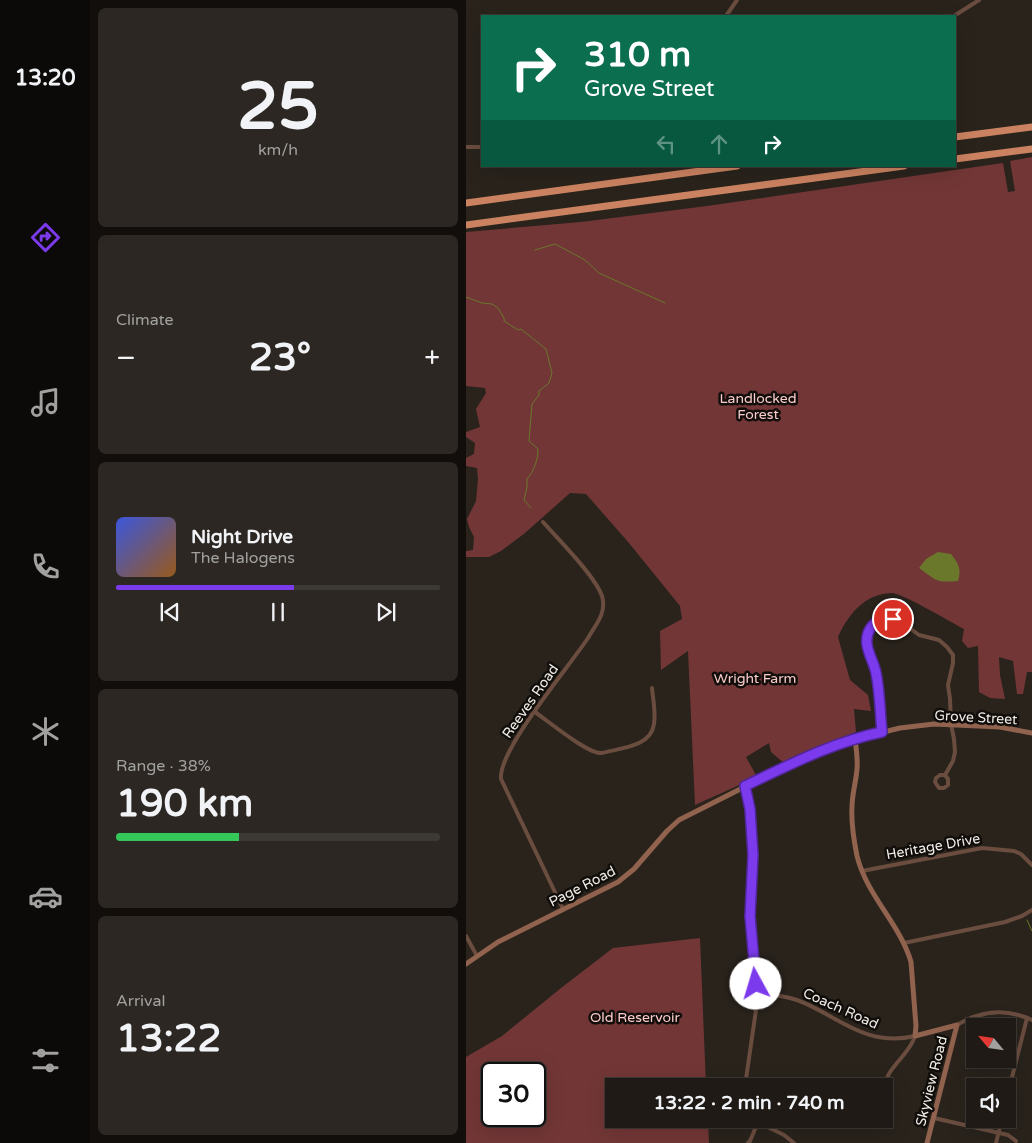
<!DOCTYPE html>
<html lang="en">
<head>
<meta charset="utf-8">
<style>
	body { margin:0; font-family:"Varela Round",sans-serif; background:#2c2722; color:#f1f3f6; height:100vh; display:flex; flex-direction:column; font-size:19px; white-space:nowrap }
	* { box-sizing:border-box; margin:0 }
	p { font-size:16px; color:#a1a1a0 }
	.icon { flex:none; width:28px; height:28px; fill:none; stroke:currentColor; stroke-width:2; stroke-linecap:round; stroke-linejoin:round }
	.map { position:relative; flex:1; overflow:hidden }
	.sheet { display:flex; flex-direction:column; gap:8px; padding:8px; background:#110e0c; width:376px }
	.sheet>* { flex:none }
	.hud { position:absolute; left:15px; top:15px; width:475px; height:152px; border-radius:0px; box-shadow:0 5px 20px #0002,0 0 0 1px #3c3834; background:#0b6e4f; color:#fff; overflow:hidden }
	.needle { width:32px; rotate:299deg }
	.tools { position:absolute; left:500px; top:1018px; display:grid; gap:10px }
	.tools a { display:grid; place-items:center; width:50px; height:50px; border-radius:0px; background:#1f1a15; box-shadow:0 5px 20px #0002,0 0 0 1px #3c3834; font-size:25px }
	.speed { position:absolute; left:15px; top:1062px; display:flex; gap:10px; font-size:25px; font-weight:700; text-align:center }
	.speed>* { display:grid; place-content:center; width:65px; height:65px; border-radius:50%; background:#1f1a15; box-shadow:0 5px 20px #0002,0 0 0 1px #3c3834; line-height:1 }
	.speed .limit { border:2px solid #111; border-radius:8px; background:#fff; color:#111 }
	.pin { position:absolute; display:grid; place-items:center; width:42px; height:42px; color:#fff; margin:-21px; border:2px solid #fff; border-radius:50%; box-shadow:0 1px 5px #0007 }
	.me { position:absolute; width:55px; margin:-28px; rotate:354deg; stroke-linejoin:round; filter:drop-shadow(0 0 4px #0008) }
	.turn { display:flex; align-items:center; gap:18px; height:105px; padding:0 20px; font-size:22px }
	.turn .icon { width:65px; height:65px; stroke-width:2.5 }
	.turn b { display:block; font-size:35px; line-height:42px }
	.lanes { display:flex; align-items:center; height:48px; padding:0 20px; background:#0003; justify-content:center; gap:25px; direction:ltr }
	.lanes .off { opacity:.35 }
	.big { font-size:38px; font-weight:800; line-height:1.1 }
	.sheet .card { flex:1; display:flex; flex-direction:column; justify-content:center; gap:8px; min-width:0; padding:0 18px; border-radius:8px; background:#2c2722 }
	.sheet .dial { align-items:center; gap:0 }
	.dial b { font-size:65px; line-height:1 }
	.song { display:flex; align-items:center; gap:15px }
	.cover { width:60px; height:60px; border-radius:8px; background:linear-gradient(135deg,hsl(230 70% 55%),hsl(30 70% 35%)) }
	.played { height:5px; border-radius:2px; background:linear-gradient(90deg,#7c3aed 55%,#3c3834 55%) }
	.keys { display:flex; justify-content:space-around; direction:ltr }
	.heat { display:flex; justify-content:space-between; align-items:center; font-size:28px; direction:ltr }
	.charge { height:8px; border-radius:4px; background:linear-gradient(90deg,#34c759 38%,#3c3834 0) }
	.trip { position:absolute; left:139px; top:1078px; width:288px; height:50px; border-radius:0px; background:#1f1a15; box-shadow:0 5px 20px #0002,0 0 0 1px #3c3834; font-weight:800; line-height:50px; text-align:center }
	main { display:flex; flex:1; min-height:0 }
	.tabs { display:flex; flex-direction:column; width:90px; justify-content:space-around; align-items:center; background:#0c0a08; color:#a1a1a0 }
	.tabs .icon { width:35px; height:35px }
	.tabs .on { color:#7c3aed }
	.tabs b { font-size:22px; color:#f1f3f6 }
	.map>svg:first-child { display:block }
</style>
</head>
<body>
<main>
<nav class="tabs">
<b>13:20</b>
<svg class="icon on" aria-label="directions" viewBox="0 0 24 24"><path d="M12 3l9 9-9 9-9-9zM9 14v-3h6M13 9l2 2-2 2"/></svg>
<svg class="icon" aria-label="music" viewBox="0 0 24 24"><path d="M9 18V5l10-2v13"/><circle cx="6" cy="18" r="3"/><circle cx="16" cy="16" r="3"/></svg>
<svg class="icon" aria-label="phone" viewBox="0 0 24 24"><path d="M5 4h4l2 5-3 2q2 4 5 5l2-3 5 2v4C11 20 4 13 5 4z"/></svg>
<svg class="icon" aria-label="climate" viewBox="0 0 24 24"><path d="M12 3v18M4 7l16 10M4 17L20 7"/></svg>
<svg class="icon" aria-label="car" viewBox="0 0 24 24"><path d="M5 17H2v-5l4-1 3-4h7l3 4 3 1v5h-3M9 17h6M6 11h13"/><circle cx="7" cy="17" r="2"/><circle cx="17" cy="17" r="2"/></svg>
<svg class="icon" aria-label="filters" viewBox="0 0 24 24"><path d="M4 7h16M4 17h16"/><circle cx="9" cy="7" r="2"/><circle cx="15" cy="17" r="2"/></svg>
</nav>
<section class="sheet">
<div class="card dial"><b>25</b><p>km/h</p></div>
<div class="card"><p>Climate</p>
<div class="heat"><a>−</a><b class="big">23°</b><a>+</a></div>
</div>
<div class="card">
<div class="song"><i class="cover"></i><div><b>Night Drive</b><p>The Halogens</p></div></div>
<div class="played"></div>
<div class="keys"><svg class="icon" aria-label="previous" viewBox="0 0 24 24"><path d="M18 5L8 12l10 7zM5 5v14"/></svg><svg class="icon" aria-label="pause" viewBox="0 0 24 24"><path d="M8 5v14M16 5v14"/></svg><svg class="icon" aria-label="next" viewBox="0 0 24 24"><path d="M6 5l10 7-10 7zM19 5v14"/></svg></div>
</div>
<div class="card"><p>Range · 38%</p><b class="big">190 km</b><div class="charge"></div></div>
<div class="card"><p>Arrival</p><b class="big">13:22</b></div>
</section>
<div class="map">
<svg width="566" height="1143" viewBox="0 0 566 1143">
	<rect width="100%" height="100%" fill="#29231c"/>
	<g fill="#723636" fill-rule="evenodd">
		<path d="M566,157V672H561L557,694H551L547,661L533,657L534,675L539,699L524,698L513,692L512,646L502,648L496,641L498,629C484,622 437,593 425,593C398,594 382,615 372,637L384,680L402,695L405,711L388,709L390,732L319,764L305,752L303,743L280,757L291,777L229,805L222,651L195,670L194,631L216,619L214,606L163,543L120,494L104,493L59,533L35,551L23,557H0V551L7,550L8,537L3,527L1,519L10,501L12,479L11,468L0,466V458L8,454L9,443L0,437V432L14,427L10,409L20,393L19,388L0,386V232L115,222L241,206L537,163L542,192L549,191L544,161Z"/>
		<path d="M234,938L240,1086H148V1119H242L243,1143H0V1057L36,1036L95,988L147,948ZM26,1074H69V1116H26Z"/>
	</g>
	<path fill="#6a782c" d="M472,552L485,554C492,563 496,569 492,581C469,583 470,580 453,568L460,559Z"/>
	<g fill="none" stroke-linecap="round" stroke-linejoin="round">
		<g stroke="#6a782c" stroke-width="1">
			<path d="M69,250L89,244L119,260L133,273L199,303"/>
			<path d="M0,297L16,303L26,304L32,308L38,318V321L52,330L55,329L80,349L86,373L83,383L73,391V395L66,404L63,441L72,449C72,460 68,471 61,479V487L58,500L65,508"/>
			<path d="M561,920L566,931"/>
		</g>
		<g stroke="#6a4d3f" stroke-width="4">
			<path d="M260,16L271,0"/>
			<path d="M488,16L513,0"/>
			<path d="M0,147H16"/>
			<path d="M77,522C92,539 129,576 136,596C141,613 130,624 122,638C103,667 32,750 35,779L97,909"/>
			<path d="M69,712C82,721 123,755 136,753C154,748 185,747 188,724C190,712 187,699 186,688"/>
			<path d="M416,732L410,674L400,640L405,627L410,621L418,619H427L434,621L453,635L473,640L481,647L487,655V663L482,685L484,699L485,724L488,739L489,752L487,761L479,775L482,779V785L478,788H473L469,782L470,778L474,775H479"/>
			<path d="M279,786L283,809L287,855L285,916L292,996L279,1086"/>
			<path d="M396,871L516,848L548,851L555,854L566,865"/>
			<path d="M0,936L11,956"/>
			<path d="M438,943L539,922L556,916L566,910"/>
			<path d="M292,996C353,987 382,1052 449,1036C443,1056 421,1066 418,1088"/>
			<path d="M491,1025C514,1011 540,1008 566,1020"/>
			<path d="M541,1097L561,1018"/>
			<path d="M468,1118L542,1135L550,1141"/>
			<path d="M292,1122L318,1135L328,1143"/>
			<path d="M282,1143L284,1141L292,1122L290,1119"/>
			<path d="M530,1143L536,1119"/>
		</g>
		<g stroke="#91624d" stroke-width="5">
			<path d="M389,738C390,748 392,759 391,769C390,782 386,794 386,807C385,823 388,841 391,856C401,896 434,924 445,962L450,1026L449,1036L491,1025L461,1143"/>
			<path d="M0,964L32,942L152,882L168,869L201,831L213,820L316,768L377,742L434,728L468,724L534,727L566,733"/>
		</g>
		<g stroke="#ca8260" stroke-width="7">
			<path d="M489,137L566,127"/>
			<path d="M489,159L566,149"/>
			<path d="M0,203L271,166"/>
			<path d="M0,225L438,166"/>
		</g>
	</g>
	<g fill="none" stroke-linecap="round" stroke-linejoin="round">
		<g stroke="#51269a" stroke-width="12">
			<path id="route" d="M290,984L284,916L287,855L284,809L279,786C323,765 367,742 416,732C414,713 414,692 410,673C407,658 395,644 404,629C409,620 417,619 427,619"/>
		</g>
		<use href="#route" stroke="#7c3aed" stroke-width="9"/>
	</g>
	<g text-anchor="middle" stroke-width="5" stroke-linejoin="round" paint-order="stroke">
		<g font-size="14" fill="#fbccca" stroke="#100d0a">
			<text x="292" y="403">Landlocked<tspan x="292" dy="16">Forest</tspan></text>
			<text x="289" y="683">Wright Farm</text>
			<text x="169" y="1022">Old Reservoir</text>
		</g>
		<g font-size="14" fill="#f2eee9" stroke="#100d0a">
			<text transform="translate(64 701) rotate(-55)" y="5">Reeves Road</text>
			<text transform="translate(510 717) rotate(3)" y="5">Grove Street</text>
			<text transform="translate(467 846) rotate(-10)" y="5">Heritage Drive</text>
			<text transform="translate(116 886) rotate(-27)" y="5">Page Road</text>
			<text transform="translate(375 1008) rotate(24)" y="5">Coach Road</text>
			<text transform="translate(465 1081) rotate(-76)" y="5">Skyview Road</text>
		</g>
	</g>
</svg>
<div class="tools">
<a><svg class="needle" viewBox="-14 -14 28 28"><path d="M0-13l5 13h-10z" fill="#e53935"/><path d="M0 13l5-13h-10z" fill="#a1a1a0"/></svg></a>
<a><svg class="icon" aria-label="sound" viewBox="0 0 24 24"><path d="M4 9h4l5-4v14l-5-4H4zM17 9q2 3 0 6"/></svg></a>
</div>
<div class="speed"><div class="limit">30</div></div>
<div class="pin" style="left:427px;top:619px;background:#d93025"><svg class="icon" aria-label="arrive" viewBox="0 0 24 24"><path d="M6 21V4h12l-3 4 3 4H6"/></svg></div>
<svg class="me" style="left:290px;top:984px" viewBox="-20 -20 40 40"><circle r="19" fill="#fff"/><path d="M0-13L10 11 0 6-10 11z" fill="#7c3aed"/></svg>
<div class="trip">13:22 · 2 min · 740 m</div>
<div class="hud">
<div class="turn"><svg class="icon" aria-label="right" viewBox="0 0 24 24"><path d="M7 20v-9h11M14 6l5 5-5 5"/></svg><div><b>310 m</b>Grove Street</div></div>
<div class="lanes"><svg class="icon off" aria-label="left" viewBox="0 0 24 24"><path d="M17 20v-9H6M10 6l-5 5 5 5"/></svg><svg class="icon off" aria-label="ahead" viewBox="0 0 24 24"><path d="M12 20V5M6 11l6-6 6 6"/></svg><svg class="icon" aria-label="right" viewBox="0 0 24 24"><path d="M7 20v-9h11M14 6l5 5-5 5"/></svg></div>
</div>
</div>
</main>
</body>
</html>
